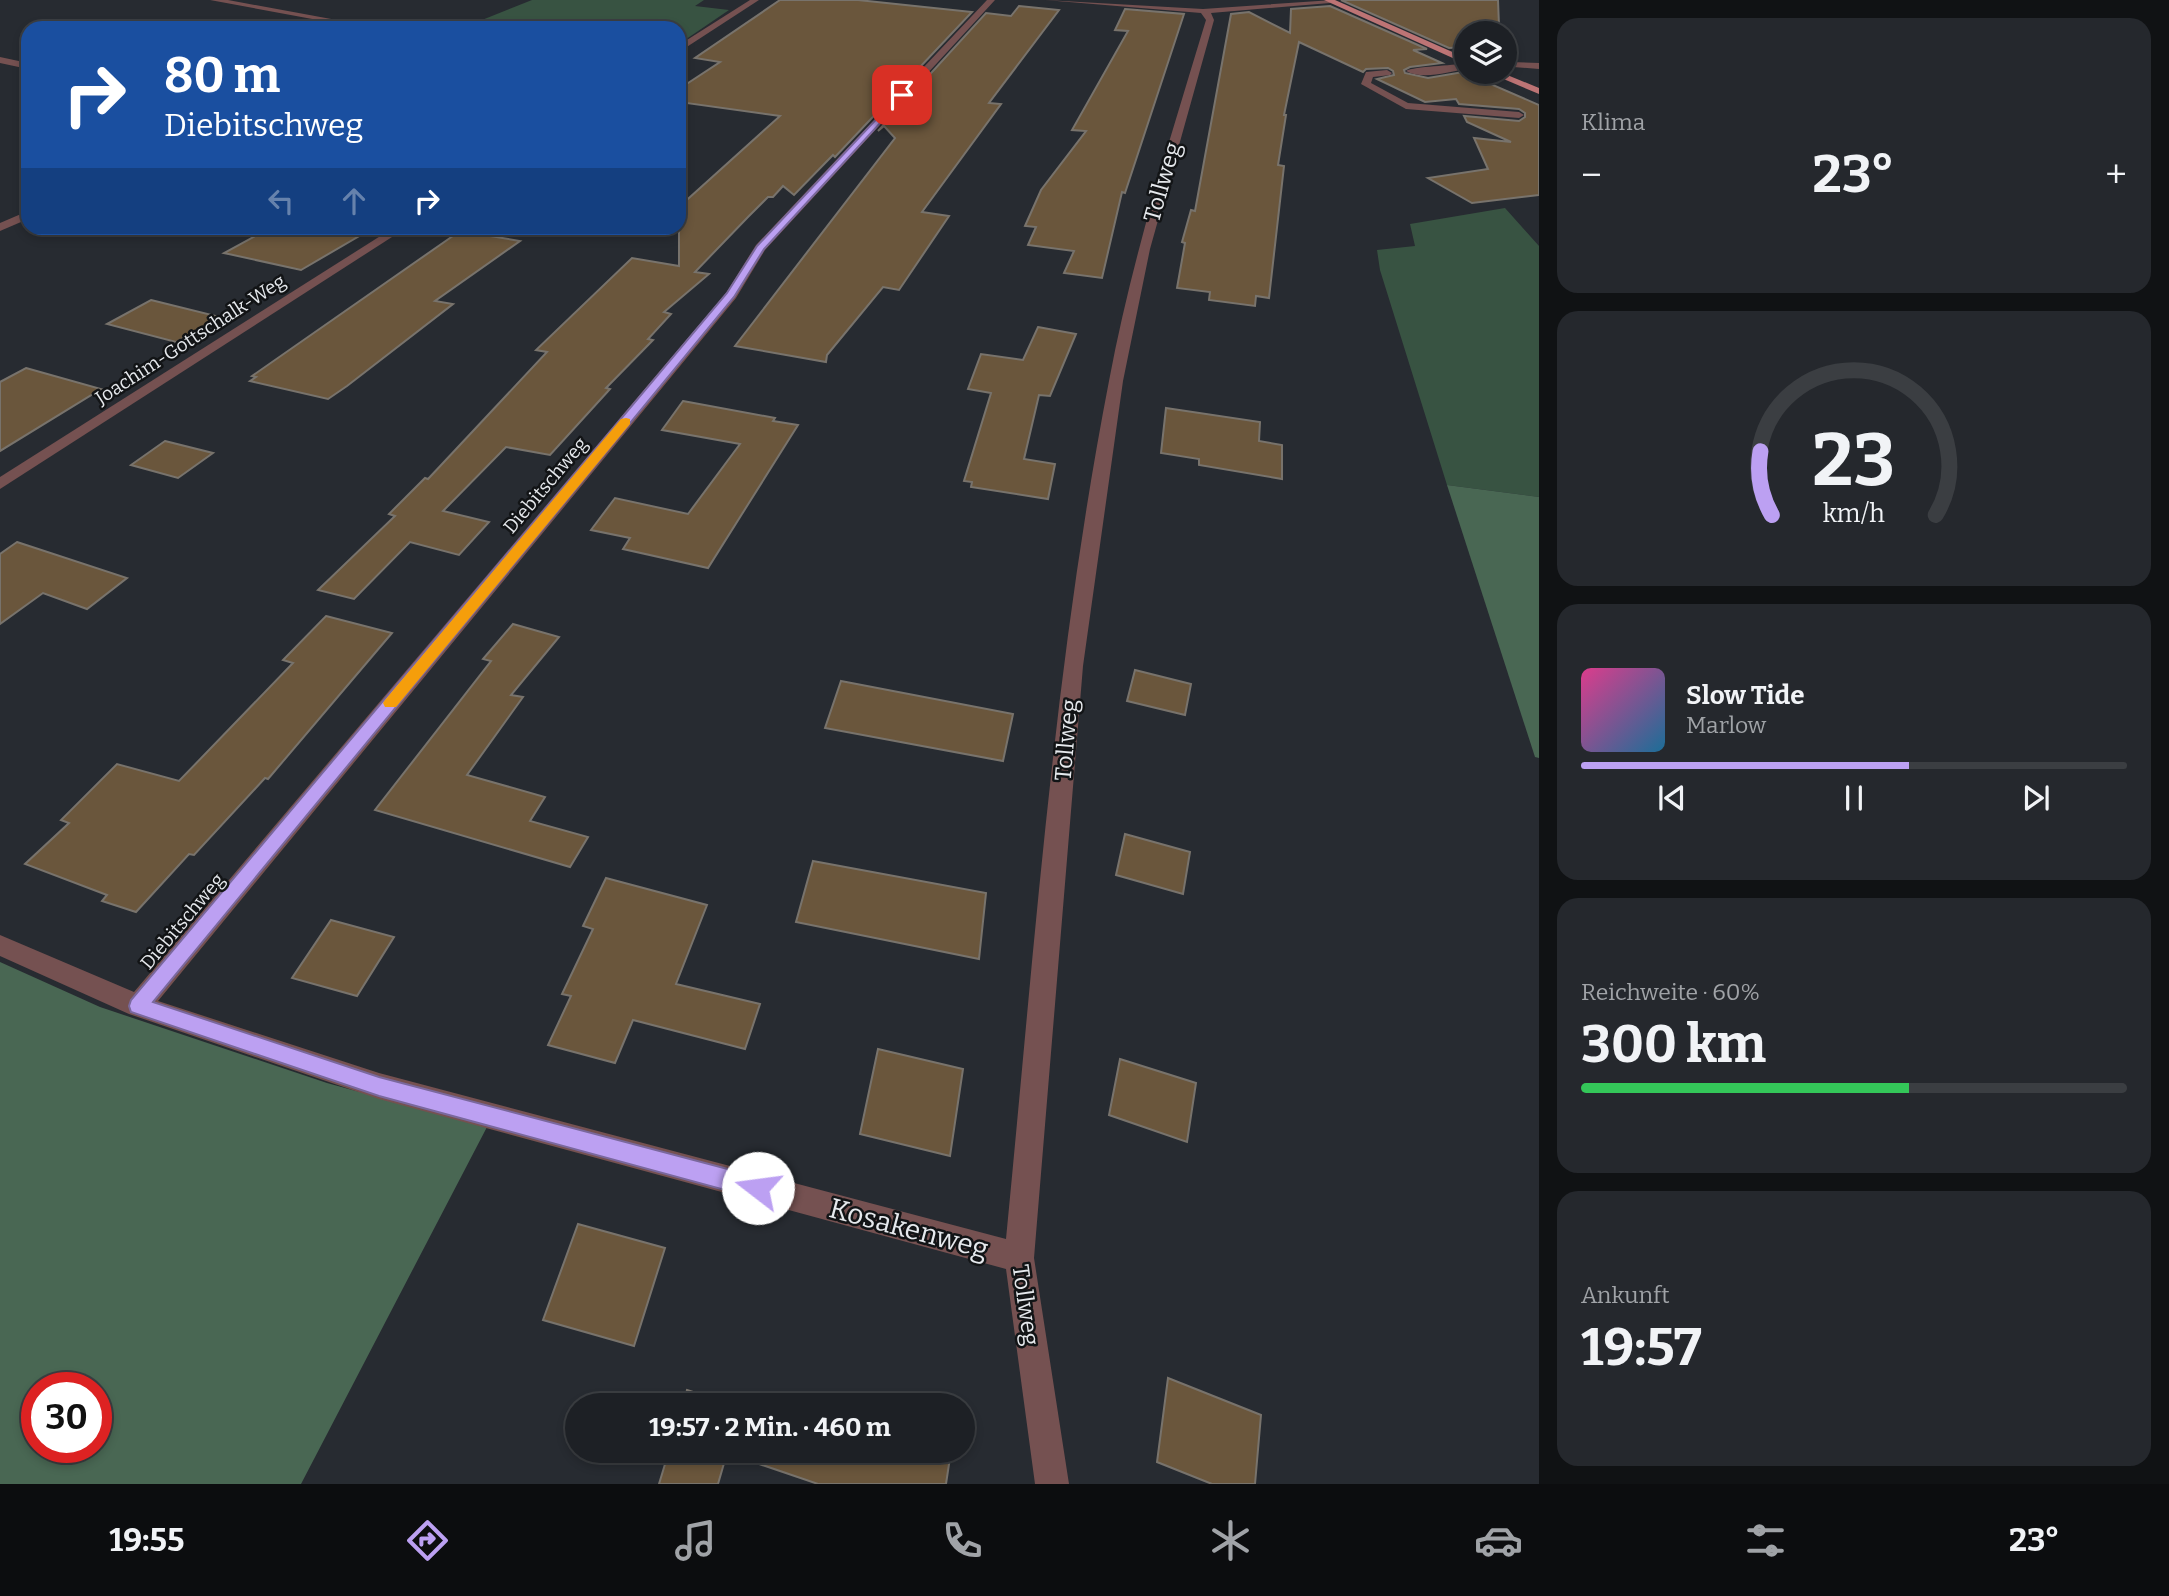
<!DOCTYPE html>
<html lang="de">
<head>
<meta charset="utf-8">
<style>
	body { margin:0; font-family:Bitter,serif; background:#25282d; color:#f1f3f6; height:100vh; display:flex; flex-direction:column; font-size:26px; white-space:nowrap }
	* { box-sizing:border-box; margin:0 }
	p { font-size:23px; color:#a0a3a7 }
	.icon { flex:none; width:38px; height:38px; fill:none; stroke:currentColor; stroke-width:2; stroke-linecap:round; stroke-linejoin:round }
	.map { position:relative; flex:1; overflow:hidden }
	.sheet { display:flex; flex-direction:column; gap:18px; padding:18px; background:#101214; width:630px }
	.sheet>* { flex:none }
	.guide { position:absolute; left:21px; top:21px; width:665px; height:214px; border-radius:21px; box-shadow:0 4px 10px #0003,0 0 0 2px #3b3e42; background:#1a4fa0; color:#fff; overflow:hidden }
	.tools { position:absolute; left:1454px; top:21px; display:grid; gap:14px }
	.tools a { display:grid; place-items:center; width:63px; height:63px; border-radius:50%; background:#1d2025; box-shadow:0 4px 10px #0003,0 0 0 2px #3b3e42; font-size:35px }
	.speed { position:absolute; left:21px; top:1372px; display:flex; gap:14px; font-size:35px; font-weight:700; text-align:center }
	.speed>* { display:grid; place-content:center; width:91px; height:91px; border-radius:50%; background:#1d2025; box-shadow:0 4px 10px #0003,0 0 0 2px #3b3e42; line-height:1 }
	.speed .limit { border:10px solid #d22; background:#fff; color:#111 }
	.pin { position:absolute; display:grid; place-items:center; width:60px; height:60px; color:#fff; margin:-30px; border-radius:14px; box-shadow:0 4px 10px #0006 }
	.me { position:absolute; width:77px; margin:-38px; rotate:285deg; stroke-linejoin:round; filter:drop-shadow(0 0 5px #0008) }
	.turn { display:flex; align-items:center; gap:24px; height:147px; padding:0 28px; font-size:32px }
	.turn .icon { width:91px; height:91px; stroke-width:2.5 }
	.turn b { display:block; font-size:49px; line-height:60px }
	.lanes { display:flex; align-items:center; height:66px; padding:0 28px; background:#0003; justify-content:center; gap:35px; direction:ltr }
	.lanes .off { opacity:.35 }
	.big { font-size:52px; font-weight:700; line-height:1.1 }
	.sheet .tile { flex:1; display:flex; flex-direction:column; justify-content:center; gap:10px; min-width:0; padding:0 24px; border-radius:21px; background:#25282d }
	.sheet .dial { align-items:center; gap:0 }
	.dial svg { height:182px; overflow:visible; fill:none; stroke:#3b3e42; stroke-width:7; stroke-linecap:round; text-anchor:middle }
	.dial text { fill:#f1f3f6; stroke:none }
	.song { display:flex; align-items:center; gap:21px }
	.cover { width:84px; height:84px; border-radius:10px; background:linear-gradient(135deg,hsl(330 70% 55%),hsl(200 70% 35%)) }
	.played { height:7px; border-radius:4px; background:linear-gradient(90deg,#bca0f2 60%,#3b3e42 60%) }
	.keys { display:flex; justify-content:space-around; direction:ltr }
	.heat { display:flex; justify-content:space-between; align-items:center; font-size:38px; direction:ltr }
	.charge { height:10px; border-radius:5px; background:linear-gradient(90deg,#34c759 60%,#3b3e42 0) }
	.trip { position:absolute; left:565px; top:1393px; width:410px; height:70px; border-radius:35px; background:#1d2025; box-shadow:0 4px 10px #0003,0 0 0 2px #3b3e42; font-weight:700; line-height:70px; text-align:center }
	.dock { display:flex; height:112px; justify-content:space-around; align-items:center; background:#0c0d0f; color:#a0a3a7 }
	.dock .icon { width:49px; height:49px }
	.dock .active { color:#bca0f2 }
	.dock b { font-size:32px; color:#f1f3f6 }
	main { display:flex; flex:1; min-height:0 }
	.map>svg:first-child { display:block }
</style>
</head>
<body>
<main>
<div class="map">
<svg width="1539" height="1484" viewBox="0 0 1539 1484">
	<rect width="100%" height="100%" fill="#272b31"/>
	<g fill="#385342">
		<path d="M532,0H704L695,6L729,10L679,44V28H507L480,25L477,22Z"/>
		<path d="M1505,208L1539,246V497L1447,485L1380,270L1377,250L1415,246L1410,224Z"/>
	</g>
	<g fill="#496753" fill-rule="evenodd">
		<path d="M1447,485L1539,497V758L1535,757Z"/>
		<path d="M0,962L100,1007L327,1083L487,1127L301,1484H0ZM37,1388H96V1447H37Z"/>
	</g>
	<g fill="#6a563c" stroke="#78736c" stroke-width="2">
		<path d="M780,0H858L972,12L835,157L833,155L794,195L783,186L773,197H768L748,217L695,272L709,274L664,312L671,314L648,339L653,340L606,388L610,389L550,455L506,447L443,511L489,522L459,555L410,542L354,599L318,590L395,516L389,514L425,478L428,479L547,352L536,350L632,258L679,266V207L780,116L679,102V89L720,62L695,58Z"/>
		<path d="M1341,0H1498L1499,26L1476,28L1489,33H1466V47L1449,48Z"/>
		<path d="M1019,6L1059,10L989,103L1001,104L922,212L949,216L899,290L883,287L827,355L826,362L735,346L895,138L884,126L878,131L986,13L1011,16Z"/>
		<path d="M1330,6L1427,49L1413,50L1442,63L1410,67L1404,70L1405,73L1428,78L1463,72L1539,105V195L1472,203L1428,178L1488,169L1474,138L1511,142L1467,122L1464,116L1519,121L1525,117V113L1519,109L1459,104L1456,99L1425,102L1377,79L1394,75L1393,71L1388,68L1366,69L1363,72L1299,42L1284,115H1286L1278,165L1284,166L1269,298L1256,296L1255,306L1209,300L1210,292L1177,288L1185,243L1182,242L1191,210L1195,211L1231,14L1249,12L1290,33L1291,9Z"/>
		<path d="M1125,9L1184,14L1125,193L1122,192L1102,278L1064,273L1074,251L1028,245L1036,227L1025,226L1041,190L1086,131L1072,130L1128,31L1115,30Z"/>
		<path d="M270,228H373L301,270L224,253Z"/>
		<path d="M460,231L520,241L435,301L453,304L347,386L328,399L250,381L256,377L252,376Z"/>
		<path d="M151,300L220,317L176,342L107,324Z"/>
		<path d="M1038,327L1076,334L1050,396L1039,395L1024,459L1055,464L1048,499L971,487L972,482L964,481L991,393L968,389L981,354L1023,360Z"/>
		<path d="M26,368L101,389L0,451V382Z"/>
		<path d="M683,401L775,418L773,421L798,425L708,568L623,549L630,538L591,530L615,498L688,514L740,444L662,430Z"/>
		<path d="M1166,408L1260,422L1259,441L1282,445V479L1199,465V459L1161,453Z"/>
		<path d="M165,441L213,453L178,478L131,465Z"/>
		<path d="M17,542L127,578L87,609L43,593L0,624V554Z"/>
		<path d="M326,616L392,633L268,779L265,778L194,855L189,854L136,912L102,901L107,895L25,864L69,823L61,820L117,764L179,781L293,663L283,660Z"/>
		<path d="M513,624L559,637L511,695L523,697L467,775L545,797L530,821L588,837L570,867L375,810L491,661L483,659Z"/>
		<path d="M1135,670L1191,684L1185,715L1127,701Z"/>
		<path d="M841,681L1013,714L1003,761L825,728Z"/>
		<path d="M1125,834L1190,852L1183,894L1116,875Z"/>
		<path d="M813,861L986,893L979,959L796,922Z"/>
		<path d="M606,878L707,905L676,984L760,1004L745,1049L633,1020L615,1063L548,1045L571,996L562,994L593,929L583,926Z"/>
		<path d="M331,920L394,937L357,996L292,978Z"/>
		<path d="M878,1049L963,1069L950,1156L860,1134Z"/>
		<path d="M1120,1059L1196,1083L1187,1142L1109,1115Z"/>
		<path d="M578,1224L665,1248L634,1346L543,1320Z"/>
		<path d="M1168,1378L1261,1415L1255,1484H1212L1157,1462Z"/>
		<path d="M687,1390L733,1405H683Z"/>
		<path d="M669,1451H951L946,1484H818L727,1453L718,1484H659Z"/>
	</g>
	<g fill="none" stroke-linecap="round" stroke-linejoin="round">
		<g fill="#755151" fill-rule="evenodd">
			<path d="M1466,63V69C1449,72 1422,80 1406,71C1415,66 1452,66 1466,63Z"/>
			<path d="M1387,70L1392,73L1390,75L1373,77L1371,83L1408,103L1519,112L1524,115L1519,118L1406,109L1361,84L1366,72Z"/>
		</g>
		<g fill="#755151" fill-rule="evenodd">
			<path d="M210,0H228L380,28H361Z"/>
			<path d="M750,0H759L679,52V45Z"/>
			<path d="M987,0H995L765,250L736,298L158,1001L379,1073L1006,1239C1034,953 1054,664 1109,381C1132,258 1170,139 1206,20L1201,13L1045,0L1203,9L1333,0L1330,3L1211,13L1214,20L1150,249L1123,381L1083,666L1034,1258L1069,1484H1035L1006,1269L379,1099L129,1014L0,956V935L134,992L726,293L756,245Z"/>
			<path d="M462,23L489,28H451Z"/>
			<path d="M0,57L28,63V69L0,63Z"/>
			<path d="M1510,62L1539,63V69L1513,67L1510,66Z"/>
			<path d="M28,211V219L0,231V223Z"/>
			<path d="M393,228H406L0,489V477Z"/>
		</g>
		<g fill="#bd7475" fill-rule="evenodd">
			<path d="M1324,0H1335L1466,58V64Z"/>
			<path d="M1487,72H1500L1539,88V94Z"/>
		</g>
	</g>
	<path fill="#bca0f2" stroke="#7a689d" stroke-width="2" d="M900,94L906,95L764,249L734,297L153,1002L379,1077L758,1177L766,1180L769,1188L766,1196L758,1199L379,1096L131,1012L129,1006L131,1000L727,293L757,246Z"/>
	<path fill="#f59e0b" d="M626,418L630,419V424L396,707H385L383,703L385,700L621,419Z"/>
	<g text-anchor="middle" stroke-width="5" stroke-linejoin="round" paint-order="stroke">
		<g font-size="19" fill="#e6e9ed" stroke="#121416">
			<text transform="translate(190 339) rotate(-33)" y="7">Joachim-Gottschalk-Weg</text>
			<text transform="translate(545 485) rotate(-50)" y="7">Diebitschweg</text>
			<text transform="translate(182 921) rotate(-50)" y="7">Diebitschweg</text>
		</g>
		<g font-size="23" fill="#e6e9ed" stroke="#121416">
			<text transform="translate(1162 182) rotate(-74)" y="8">Tollweg</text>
			<text transform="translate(1066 740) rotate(-85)" y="8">Tollweg</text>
			<text transform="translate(1026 1305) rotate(82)" y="8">Tollweg</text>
		</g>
		<g font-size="28" fill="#e6e9ed" stroke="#121416">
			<text transform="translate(909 1228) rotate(15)" y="10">Kosakenweg</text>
		</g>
	</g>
</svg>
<div class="tools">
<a><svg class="icon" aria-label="layers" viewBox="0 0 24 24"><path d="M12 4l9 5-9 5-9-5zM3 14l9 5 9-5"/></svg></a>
</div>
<div class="speed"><div class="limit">30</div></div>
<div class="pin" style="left:902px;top:95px;background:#d93025"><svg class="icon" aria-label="arrive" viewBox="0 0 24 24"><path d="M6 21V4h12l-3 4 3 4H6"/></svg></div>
<svg class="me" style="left:758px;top:1188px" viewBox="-20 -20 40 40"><circle r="19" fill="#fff"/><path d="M0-13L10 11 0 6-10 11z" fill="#bca0f2"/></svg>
<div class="trip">19:57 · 2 Min. · 460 m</div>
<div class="guide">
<div class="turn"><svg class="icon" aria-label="right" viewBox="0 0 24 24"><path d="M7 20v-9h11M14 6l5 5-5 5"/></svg><div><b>80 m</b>Diebitschweg</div></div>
<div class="lanes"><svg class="icon off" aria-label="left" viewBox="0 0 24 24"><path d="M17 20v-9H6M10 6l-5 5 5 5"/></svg><svg class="icon off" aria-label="ahead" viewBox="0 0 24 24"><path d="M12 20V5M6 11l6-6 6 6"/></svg><svg class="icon" aria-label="right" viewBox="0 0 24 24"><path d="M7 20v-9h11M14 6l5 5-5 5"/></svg></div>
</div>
</div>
<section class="sheet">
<div class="tile"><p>Klima</p>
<div class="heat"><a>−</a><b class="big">23°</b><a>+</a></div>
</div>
<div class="tile dial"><svg viewBox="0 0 100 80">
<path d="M14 69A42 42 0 1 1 86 69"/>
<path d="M14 69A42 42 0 0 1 9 41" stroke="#bca0f2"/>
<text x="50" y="56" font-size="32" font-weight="700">23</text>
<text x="50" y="72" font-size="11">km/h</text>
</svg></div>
<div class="tile">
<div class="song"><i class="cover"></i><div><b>Slow Tide</b><p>Marlow</p></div></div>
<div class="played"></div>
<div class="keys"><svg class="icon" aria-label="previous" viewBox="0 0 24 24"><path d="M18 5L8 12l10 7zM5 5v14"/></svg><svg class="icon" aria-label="pause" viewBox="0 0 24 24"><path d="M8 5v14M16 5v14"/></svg><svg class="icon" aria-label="next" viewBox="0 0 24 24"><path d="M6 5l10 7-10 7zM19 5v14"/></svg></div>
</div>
<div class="tile"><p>Reichweite · 60%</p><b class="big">300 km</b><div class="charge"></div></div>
<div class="tile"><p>Ankunft</p><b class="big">19:57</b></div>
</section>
</main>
<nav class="dock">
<b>19:55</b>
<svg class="icon active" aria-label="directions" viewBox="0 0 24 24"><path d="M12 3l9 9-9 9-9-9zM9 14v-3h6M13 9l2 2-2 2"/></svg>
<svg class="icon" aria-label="music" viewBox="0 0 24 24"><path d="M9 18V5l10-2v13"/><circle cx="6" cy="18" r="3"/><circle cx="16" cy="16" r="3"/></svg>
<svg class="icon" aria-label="phone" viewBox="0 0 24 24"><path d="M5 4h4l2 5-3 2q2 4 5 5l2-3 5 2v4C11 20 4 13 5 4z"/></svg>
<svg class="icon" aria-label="climate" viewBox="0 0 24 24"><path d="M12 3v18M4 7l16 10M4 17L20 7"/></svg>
<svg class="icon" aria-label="car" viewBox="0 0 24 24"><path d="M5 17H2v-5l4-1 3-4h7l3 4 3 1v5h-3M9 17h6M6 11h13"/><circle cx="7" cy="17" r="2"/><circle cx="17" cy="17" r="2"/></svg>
<svg class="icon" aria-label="filters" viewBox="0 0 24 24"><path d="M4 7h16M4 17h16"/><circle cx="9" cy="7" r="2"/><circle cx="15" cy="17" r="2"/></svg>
<b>23°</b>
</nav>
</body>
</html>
